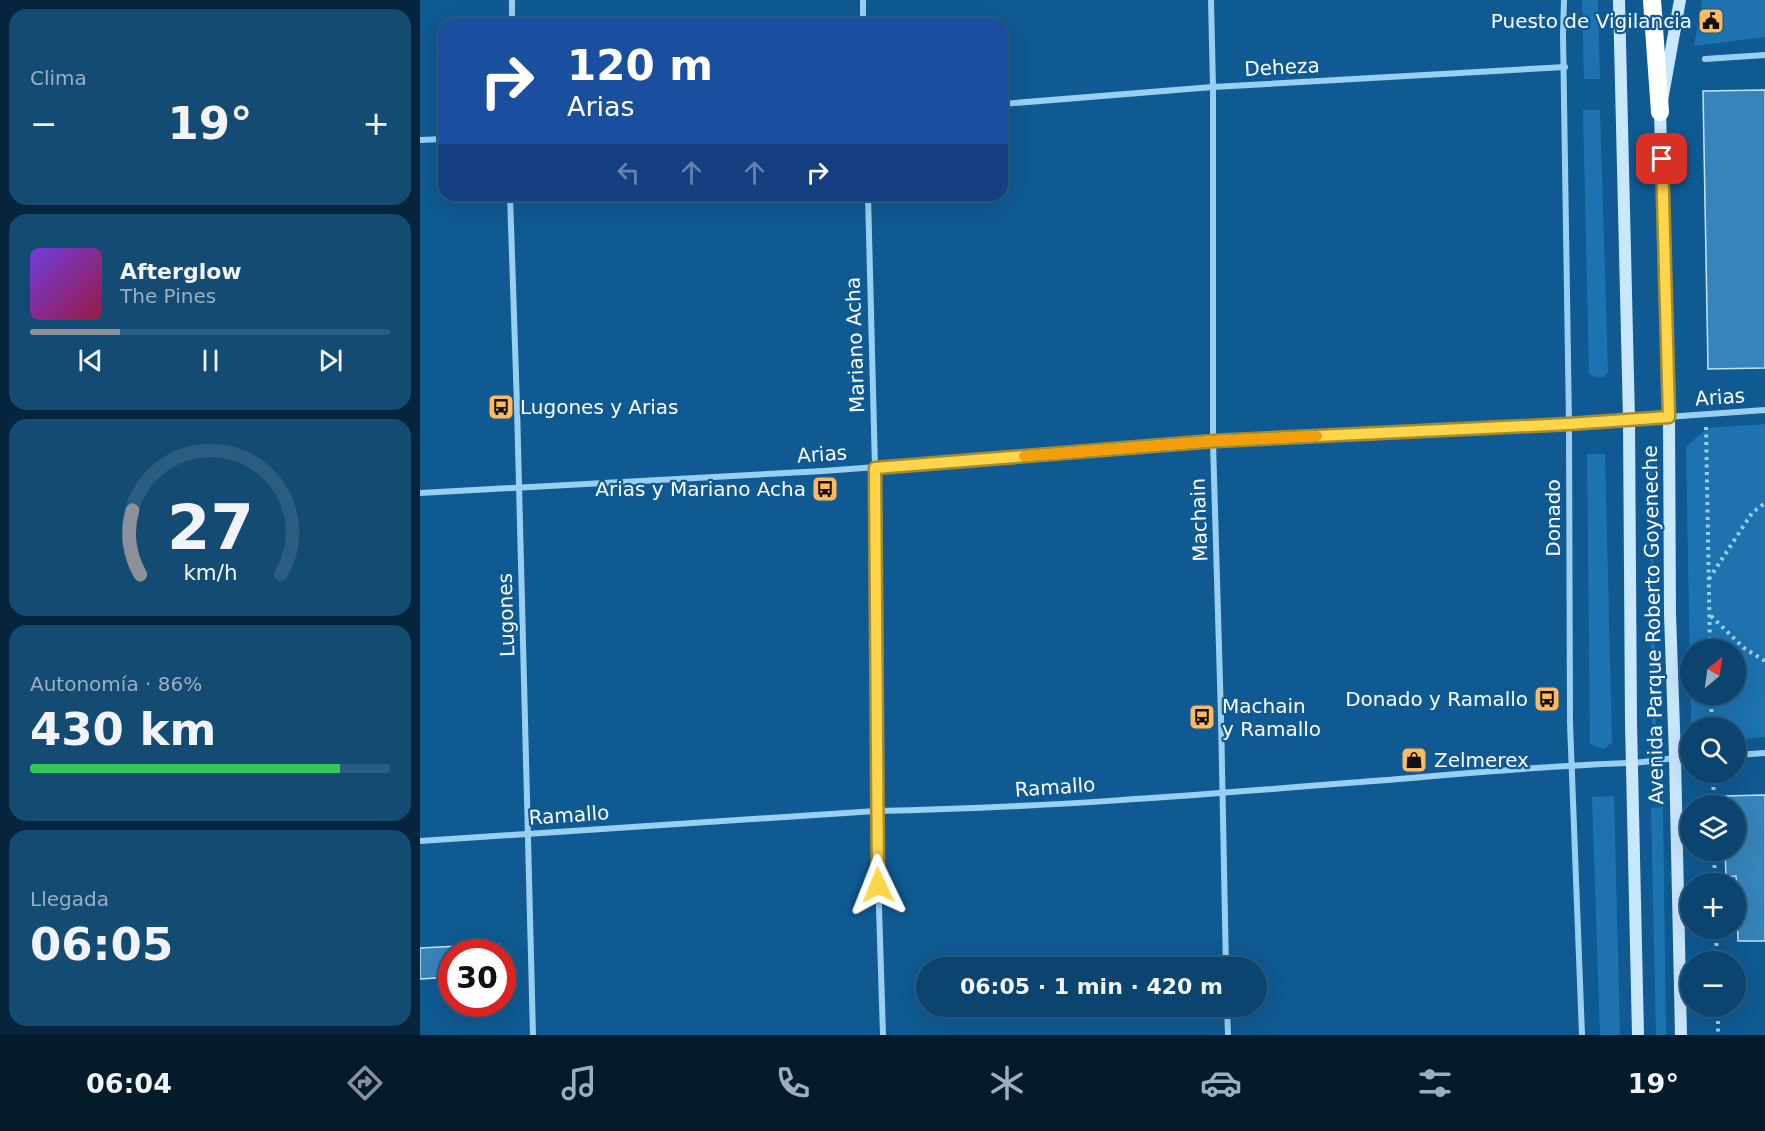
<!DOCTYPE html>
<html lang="es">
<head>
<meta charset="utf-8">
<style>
	body { margin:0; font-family:"DejaVu Sans",sans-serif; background:#144b73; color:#f1f3f6; height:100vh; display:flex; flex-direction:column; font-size:22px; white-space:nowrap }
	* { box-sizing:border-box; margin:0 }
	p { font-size:20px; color:#9ab0c2 }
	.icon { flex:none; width:33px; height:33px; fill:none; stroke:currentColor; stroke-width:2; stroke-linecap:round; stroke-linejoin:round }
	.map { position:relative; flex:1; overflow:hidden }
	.panel { display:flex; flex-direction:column; gap:9px; padding:9px; background:#06253c; width:420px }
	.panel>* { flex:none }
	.top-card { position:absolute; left:18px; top:18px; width:570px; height:183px; border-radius:18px; box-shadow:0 6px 24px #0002,0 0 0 2px #2b5c81; background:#1a4fa0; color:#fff; overflow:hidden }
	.needle { width:39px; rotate:29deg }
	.fabs { position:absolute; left:1260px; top:639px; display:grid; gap:12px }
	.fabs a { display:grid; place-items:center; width:66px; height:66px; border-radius:50%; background:#0b446e; box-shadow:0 6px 24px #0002,0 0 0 2px #2b5c81; font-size:30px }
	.speed { position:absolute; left:18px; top:939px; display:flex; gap:12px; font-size:30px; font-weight:700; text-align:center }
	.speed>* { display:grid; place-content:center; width:78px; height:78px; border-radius:50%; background:#0b446e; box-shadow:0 6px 24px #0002,0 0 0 2px #2b5c81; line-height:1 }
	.speed .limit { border:9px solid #d22; background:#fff; color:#111 }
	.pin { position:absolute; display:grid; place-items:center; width:51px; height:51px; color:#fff; margin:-26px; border-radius:12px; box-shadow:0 3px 9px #0006 }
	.me { position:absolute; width:66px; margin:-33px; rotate:358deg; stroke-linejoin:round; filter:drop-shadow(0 0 4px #0008) }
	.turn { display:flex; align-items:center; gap:21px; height:126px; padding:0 30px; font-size:27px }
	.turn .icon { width:78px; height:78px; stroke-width:2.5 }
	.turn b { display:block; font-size:42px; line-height:51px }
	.lanes { display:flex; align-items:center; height:57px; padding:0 30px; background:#0003; justify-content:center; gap:30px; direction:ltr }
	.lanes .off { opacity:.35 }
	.big { font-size:45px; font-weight:700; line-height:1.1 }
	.panel .widget { flex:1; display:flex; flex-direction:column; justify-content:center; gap:9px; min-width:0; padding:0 21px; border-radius:18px; background:#144b73 }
	.panel .dial { align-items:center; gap:0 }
	.dial svg { height:156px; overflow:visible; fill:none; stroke:#2b5c81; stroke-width:7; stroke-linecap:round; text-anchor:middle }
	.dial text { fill:#f1f3f6; stroke:none }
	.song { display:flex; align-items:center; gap:18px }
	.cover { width:72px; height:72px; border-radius:9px; background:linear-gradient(135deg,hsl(260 70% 55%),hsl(340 70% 35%)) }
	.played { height:6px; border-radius:3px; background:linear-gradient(90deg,#8c9099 25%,#2b5c81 25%) }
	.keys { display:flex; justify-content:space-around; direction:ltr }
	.heat { display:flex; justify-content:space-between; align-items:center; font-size:33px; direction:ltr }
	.charge { height:9px; border-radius:4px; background:linear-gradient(90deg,#34c759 86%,#2b5c81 0) }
	.trip { position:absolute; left:496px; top:957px; width:351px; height:60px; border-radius:30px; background:#0b446e; box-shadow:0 6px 24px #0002,0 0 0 2px #2b5c81; font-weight:700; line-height:60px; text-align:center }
	.dock { display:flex; height:96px; justify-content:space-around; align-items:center; background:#041b2c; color:#9ab0c2 }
	.dock .icon { width:42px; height:42px }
	.dock .current { color:#8c9099 }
	.dock b { font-size:27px; color:#f1f3f6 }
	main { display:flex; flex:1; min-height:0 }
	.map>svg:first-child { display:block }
</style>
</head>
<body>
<main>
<section class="panel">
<div class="widget"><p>Clima</p>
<div class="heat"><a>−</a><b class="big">19°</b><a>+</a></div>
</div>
<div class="widget">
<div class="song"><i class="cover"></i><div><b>Afterglow</b><p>The Pines</p></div></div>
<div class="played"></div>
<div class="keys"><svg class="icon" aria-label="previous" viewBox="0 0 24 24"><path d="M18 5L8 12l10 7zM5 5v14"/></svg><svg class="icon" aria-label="pause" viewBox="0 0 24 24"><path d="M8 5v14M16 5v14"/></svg><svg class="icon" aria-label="next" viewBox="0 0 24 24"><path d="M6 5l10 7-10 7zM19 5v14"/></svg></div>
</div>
<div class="widget dial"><svg viewBox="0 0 100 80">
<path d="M14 69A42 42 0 1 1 86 69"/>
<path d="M14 69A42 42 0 0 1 10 36" stroke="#8c9099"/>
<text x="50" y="56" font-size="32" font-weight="700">27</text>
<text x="50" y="72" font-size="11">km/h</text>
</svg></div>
<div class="widget"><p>Autonomía · 86%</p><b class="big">430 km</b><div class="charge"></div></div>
<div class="widget"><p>Llegada</p><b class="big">06:05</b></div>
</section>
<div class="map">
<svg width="1345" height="1035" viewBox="0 0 1345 1035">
	<rect width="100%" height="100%" fill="#0f5a92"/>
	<g fill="#1d73af">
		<path d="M1162,0H1178L1180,79H1164Z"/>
		<path d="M1282,0H1345V37L1274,46Z"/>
		<path d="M1163,110H1180L1188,373C1182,380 1176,377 1169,374Z"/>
		<path d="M1345,424V737L1316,740V728L1274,727L1271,723V695L1316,694V650H1270V674L1266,447L1287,428Z"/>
		<path d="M1229,452H1232L1236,726L1232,724Z"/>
		<path d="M1167,454H1185L1192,743L1183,749L1170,744Z"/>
		<path d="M1194,796L1200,1035H1180L1172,797Z"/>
		<path d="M1243,807L1246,1035H1236L1231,808Z"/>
	</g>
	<g fill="#3784ba" stroke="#c2e5fe" stroke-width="1.5">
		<path d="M1345,90V368L1288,369L1283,91Z"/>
		<path d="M1345,795V941H1318L1316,876L1306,877L1305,850H1316V806H1304V796Z"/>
		<path d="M79,944V952H32V977L0,979V948Z"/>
	</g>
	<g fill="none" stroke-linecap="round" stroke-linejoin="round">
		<g stroke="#9acff4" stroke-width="4" stroke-dasharray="3 4.5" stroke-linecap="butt">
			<path d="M1286,427L1290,650"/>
			<path d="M1289,579L1332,513L1345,503"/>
			<path d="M1291,616L1324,648L1345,661"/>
			<path d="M1291,694L1292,728"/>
			<path d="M1293,772L1294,806"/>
			<path d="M1294,850L1295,884"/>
			<path d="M1296,928L1297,962"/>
			<path d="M1298,1006V1035"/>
		</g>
		<g stroke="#9acff4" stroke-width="6">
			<path d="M92,0V24"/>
			<path d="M443,0V24"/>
			<path d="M791,0L793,87V442L801,717L806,968"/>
			<path d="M1144,0L1143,34L1149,424L1150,723L1162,1035"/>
			<path d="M1285,59L1345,55"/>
			<path d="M582,104L793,87L1145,67"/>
			<path d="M0,140L24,139"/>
			<path d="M90,195L97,406L113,1035"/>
			<path d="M448,195L455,468L456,811L463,1035"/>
			<path d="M0,493L403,471L793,442L1149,424L1345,410"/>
			<path d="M1316,755L1345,753"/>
			<path d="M0,841L456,811C618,808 779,795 941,782C1029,775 1118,766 1207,763C1229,763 1249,757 1270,757"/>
			<path d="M807,1006L808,1035"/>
		</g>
		<g stroke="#c9e7fd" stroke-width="12">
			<path d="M1199,0L1209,419L1211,723L1218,1035"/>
			<path d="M1260,0L1240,112L1249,417L1250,614L1255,757L1261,1035"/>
		</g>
		<path stroke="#fff" stroke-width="18" d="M1232,0L1240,112"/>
	</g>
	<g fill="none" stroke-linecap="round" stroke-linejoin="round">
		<g stroke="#a68a30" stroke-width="15">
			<path id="route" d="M458,885L455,468L794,441L1149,424L1249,417L1242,159"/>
		</g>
		<use href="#route" stroke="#ffd54a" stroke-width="10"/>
		<path stroke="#f59e0b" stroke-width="10" d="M604,456L794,441L897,436"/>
	</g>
	<defs>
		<g id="civic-square" transform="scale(1.35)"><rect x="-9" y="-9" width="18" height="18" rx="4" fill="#ffba5d" stroke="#0f5a92"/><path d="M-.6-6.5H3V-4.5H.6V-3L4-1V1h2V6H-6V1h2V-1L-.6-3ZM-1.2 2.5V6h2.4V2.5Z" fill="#111"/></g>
		<g id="bus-square" transform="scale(1.35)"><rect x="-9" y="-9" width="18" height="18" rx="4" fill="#ffba5d" stroke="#0f5a92"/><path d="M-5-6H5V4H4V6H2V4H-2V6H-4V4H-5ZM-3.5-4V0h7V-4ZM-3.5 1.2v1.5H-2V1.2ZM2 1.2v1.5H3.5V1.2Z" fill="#111"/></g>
		<g id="shop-square" transform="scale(1.35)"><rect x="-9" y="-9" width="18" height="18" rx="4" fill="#ffba5d" stroke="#0f5a92"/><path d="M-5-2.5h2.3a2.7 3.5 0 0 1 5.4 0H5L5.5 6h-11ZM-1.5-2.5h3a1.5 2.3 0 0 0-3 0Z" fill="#111"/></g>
	</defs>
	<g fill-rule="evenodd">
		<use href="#civic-square" x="1291" y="21"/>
		<use href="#bus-square" x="81" y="407"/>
		<use href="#bus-square" x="405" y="489"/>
		<use href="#bus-square" x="1127" y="699"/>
		<use href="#bus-square" x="782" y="717"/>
		<use href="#shop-square" x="994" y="760"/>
	</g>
	<g text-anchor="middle" stroke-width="4.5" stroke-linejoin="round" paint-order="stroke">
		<g font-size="20" fill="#fff" stroke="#0f5a92" text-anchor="end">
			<text x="1272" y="28">Puesto de Vigilancia</text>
			<text x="100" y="414" text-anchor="start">Lugones y Arias</text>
			<text x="386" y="496">Arias y Mariano Acha</text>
			<text x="1108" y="706">Donado y Ramallo</text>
			<text x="802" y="713" text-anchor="start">Machain<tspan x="802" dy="23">y Ramallo</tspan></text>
			<text x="1014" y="767" text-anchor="start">Zelmerex</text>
		</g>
		<g font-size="20" fill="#fff" stroke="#0f5a92">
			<text transform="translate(862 67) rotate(-3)" y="7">Deheza</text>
			<text transform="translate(435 345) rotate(-92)" y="7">Mariano Acha</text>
			<text transform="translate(1300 397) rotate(-4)" y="7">Arias</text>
			<text transform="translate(402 454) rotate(-4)" y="7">Arias</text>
			<text transform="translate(1133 518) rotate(-90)" y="7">Donado</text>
			<text transform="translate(779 520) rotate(-92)" y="7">Machain</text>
			<text transform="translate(86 615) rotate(-92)" y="7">Lugones</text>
			<text transform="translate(1233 625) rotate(-91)" y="7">Avenida Parque Roberto Goyeneche</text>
			<text transform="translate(635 787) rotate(-4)" y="7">Ramallo</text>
			<text transform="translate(149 815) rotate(-4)" y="7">Ramallo</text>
		</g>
	</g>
</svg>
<div class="fabs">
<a><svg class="needle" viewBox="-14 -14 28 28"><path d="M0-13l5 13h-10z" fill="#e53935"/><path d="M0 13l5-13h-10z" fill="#9ab0c2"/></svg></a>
<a><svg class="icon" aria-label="search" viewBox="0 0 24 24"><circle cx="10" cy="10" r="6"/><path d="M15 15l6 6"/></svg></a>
<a><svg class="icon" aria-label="layers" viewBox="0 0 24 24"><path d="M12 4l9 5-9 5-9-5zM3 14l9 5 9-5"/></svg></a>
<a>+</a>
<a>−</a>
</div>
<div class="speed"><div class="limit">30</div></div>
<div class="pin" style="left:1242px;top:159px;background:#d93025"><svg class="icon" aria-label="arrive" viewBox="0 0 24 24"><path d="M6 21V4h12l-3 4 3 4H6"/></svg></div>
<svg class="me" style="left:458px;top:885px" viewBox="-20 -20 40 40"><path d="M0-17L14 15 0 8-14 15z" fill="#ffd54a" stroke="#fff" stroke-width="4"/></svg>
<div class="trip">06:05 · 1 min · 420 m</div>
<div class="top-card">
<div class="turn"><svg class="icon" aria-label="right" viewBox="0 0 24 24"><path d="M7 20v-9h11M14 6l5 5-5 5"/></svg><div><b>120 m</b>Arias</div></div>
<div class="lanes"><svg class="icon off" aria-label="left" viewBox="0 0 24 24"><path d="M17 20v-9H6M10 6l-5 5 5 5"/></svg><svg class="icon off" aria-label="ahead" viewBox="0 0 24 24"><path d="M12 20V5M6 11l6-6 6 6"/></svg><svg class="icon off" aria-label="ahead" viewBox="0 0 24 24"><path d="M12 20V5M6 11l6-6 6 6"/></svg><svg class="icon" aria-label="right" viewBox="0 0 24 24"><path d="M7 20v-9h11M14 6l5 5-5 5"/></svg></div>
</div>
</div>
</main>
<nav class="dock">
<b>06:04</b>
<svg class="icon current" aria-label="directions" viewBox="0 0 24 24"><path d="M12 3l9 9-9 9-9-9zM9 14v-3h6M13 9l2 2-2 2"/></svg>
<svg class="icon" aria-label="music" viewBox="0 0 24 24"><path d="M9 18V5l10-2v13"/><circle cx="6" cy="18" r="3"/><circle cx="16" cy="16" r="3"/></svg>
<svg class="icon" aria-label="phone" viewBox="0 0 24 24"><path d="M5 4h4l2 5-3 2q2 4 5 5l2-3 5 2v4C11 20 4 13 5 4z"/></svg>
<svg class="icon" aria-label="climate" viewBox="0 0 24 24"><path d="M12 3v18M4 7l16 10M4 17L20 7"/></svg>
<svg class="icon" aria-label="car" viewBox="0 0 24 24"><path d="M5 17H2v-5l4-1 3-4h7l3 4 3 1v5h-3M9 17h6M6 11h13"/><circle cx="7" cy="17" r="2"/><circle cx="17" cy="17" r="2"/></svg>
<svg class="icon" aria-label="filters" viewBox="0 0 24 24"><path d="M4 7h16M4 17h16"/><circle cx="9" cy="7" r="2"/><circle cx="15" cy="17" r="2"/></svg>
<b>19°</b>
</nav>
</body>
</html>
